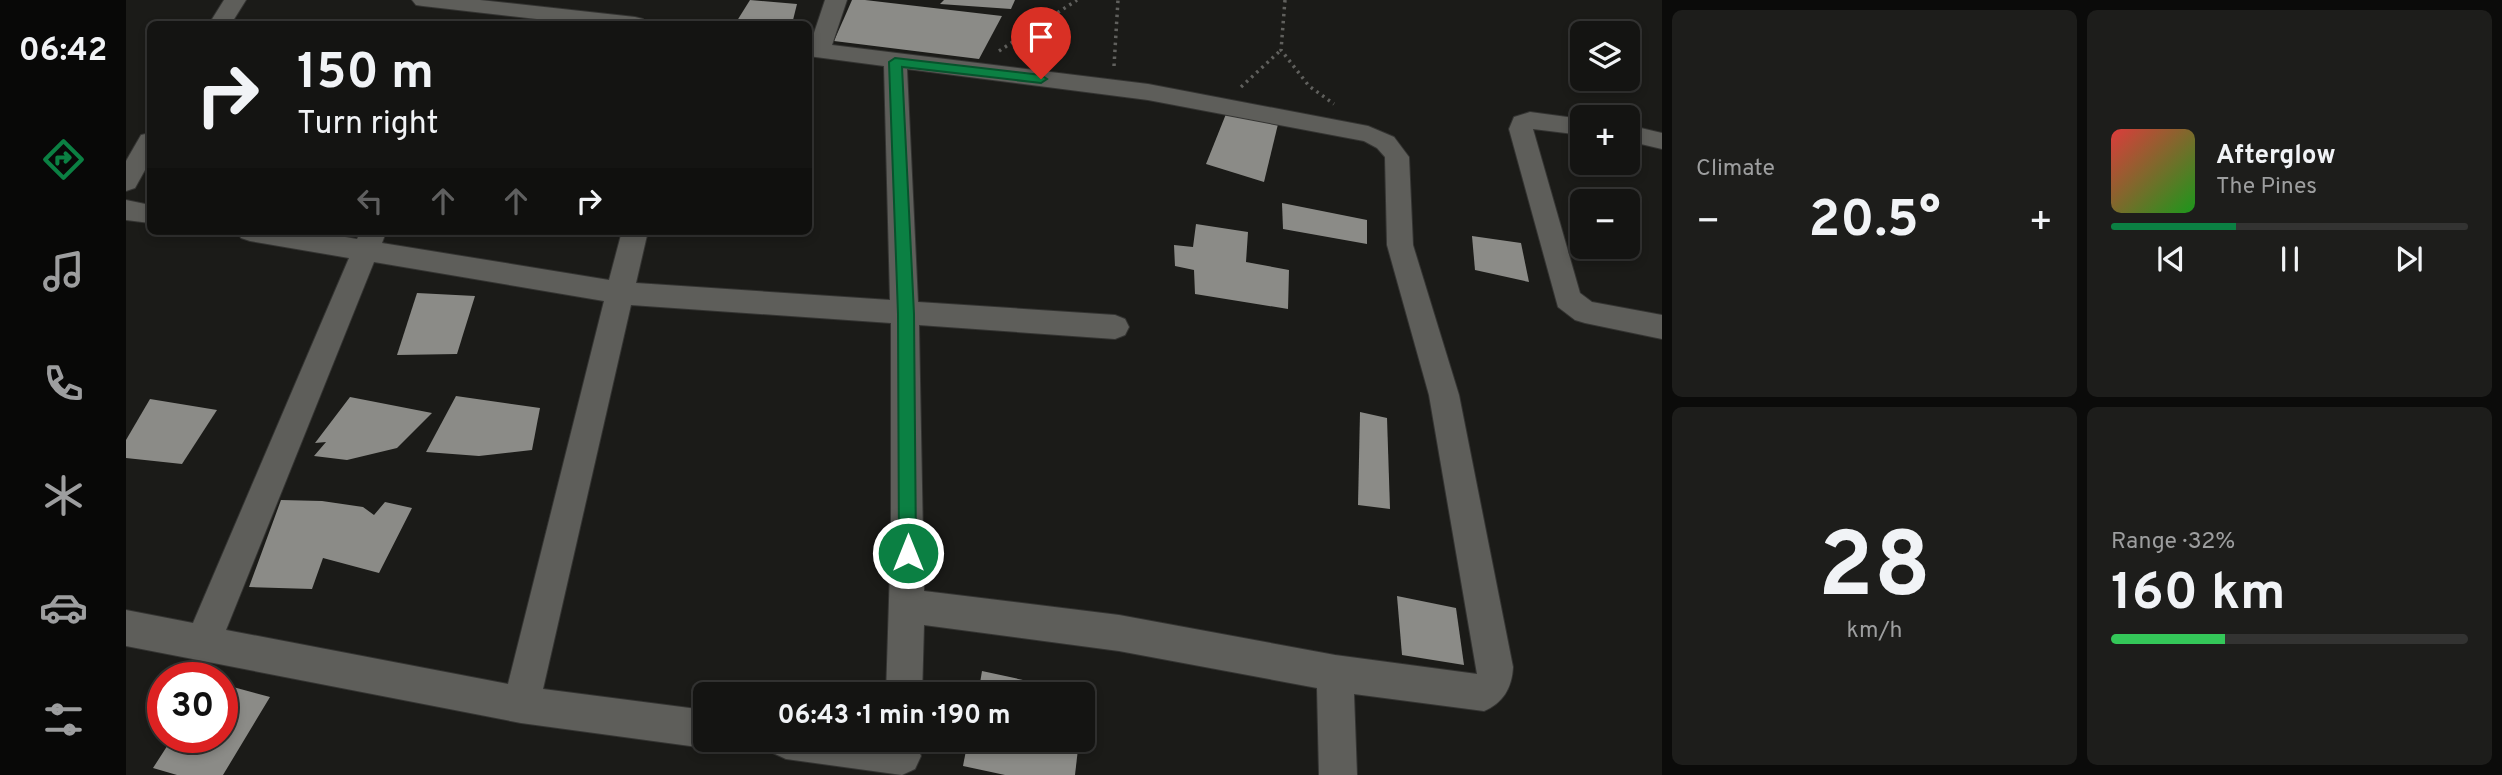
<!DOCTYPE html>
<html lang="en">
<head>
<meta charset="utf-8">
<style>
	body { margin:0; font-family:Overpass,sans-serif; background:#1d1d1b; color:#f1f3f6; height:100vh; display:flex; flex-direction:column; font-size:26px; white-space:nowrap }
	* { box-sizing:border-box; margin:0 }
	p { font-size:23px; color:#9d9e9f }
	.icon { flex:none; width:38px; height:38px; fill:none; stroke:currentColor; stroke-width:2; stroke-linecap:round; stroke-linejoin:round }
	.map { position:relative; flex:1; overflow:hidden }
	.drawer { display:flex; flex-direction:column; gap:10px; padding:10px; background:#0b0b0a; width:840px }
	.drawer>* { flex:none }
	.guide { position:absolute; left:21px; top:21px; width:665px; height:214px; border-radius:10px; box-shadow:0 4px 10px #0003,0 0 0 2px #333332; background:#141412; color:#f1f3f6; overflow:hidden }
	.tools { position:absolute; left:1444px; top:21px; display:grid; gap:14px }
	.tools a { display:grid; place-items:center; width:70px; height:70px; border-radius:10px; background:#141412; box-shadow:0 4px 10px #0003,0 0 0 2px #333332; font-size:35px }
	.speed { position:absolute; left:21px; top:662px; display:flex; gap:14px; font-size:35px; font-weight:700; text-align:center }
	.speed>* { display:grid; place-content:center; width:91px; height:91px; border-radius:50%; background:#141412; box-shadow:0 4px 10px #0003,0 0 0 2px #333332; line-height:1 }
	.speed .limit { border:10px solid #d22; background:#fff; color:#111 }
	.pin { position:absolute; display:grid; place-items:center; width:60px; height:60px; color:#fff; margin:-72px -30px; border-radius:50% 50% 50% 0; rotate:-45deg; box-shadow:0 0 7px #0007 }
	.pin .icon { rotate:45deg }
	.me { position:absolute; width:77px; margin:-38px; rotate:0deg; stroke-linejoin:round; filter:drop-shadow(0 0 5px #0008) }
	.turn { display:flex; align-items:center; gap:24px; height:147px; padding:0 35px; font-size:32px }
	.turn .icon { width:91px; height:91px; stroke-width:2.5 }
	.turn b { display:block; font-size:49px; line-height:60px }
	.lanes { display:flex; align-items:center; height:66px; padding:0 35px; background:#0003; justify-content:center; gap:35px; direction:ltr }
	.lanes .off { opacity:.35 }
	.big { font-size:52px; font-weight:700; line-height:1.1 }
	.drawer .widget { flex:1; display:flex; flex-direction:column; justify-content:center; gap:10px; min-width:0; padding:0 24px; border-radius:10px; background:#1d1d1b }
	.drawer .dial { align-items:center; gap:0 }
	.dial b { font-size:91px; line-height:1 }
	.song { display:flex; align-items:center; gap:21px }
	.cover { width:84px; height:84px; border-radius:10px; background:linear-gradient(135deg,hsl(0 70% 55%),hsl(120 70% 35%)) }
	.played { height:7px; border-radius:4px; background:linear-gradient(90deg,#0b8043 35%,#333332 35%) }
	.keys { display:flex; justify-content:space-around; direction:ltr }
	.heat { display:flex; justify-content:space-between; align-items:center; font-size:38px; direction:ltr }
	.charge { height:10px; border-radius:5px; background:linear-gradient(90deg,#34c759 32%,#333332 0) }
	.drawer .tiles { flex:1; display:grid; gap:10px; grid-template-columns:repeat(2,1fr) }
	.trip { position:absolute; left:567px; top:682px; width:402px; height:70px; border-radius:10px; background:#141412; box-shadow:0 4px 10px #0003,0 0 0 2px #333332; font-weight:700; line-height:70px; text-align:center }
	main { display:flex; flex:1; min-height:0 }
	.dock { display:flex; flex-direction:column; width:126px; justify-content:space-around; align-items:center; background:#080807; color:#9d9e9f }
	.dock .icon { width:49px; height:49px }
	.dock .current { color:#0b8043 }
	.dock b { font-size:32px; color:#f1f3f6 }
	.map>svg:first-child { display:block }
</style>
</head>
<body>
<main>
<nav class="dock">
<b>06:42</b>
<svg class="icon current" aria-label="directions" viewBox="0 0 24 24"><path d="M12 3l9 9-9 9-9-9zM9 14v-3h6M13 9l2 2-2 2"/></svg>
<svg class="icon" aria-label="music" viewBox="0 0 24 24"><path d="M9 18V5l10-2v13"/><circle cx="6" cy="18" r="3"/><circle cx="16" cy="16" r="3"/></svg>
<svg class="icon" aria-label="phone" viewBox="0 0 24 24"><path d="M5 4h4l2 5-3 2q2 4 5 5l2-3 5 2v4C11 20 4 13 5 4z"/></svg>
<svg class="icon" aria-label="climate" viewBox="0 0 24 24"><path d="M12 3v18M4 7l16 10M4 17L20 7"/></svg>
<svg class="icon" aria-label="car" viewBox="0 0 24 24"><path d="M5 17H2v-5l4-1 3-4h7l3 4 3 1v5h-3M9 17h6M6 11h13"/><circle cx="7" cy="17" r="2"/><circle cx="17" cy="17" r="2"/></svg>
<svg class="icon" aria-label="filters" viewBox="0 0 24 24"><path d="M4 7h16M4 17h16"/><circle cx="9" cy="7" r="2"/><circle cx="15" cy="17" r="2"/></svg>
</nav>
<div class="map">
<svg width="1536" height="775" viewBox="0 0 1536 775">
	<rect width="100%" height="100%" fill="#1b1b18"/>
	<g fill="#8b8b87">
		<path d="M624,0L671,4L666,24H609Z"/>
		<path d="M726,0H739L876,16L853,59L708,41Z"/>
		<path d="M818,0H889L885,9L814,4Z"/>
		<path d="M1100,114L1153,120L1138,182L1080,164Z"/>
		<path d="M1156,203L1241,220V244L1157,229Z"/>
		<path d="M1070,224L1122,232L1120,262L1163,270L1162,309L1069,294L1068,270L1049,266L1048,245L1067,247Z"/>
		<path d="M1346,236L1395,243L1403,282L1349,270Z"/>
		<path d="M291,293L349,296L331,354L271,355Z"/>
		<path d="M330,396L414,408L406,450L353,456L300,452Z"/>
		<path d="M224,397L306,413L271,448L221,460L188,456L200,442L189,443Z"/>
		<path d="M24,399L91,410L56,464L0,458V440Z"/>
		<path d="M1234,412L1261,418L1264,509L1232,505Z"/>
		<path d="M155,500L196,501L237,507L248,515L259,502L286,508L253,573L197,558L186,589L123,587Z"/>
		<path d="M1271,596L1330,608L1338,665L1276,655Z"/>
		<path d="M856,671L962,694V695H852Z"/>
		<path d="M96,684L144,697L97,775H51L27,768L47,737H96Z"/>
		<path d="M842,740H953L949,775H879L837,766Z"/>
	</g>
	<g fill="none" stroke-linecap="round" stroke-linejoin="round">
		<g stroke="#343432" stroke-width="2">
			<g id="minor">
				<path d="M98,0H120L105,24H83Z"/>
				<path d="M286,0H354L509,17L517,19L520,24H455L297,6L290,5Z"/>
				<path d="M699,0H721L706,45L1022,84L1242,126L1268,137L1283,157L1287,245L1333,395L1387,667C1386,688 1377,703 1358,711L1228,694L1231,775H1193L1191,688L993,651L798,625L796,695H760L765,537V323L505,305L417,689L579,710V740L592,742L579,748L395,723L0,646V610L67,623L223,258L124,241L115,238L111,231H184L231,239L235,231H257L259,235L256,243L483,280L496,231H522L510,283L764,300L758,66L682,56V42H685ZM781,69L1022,100L1238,141L1251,148L1259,157L1261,245L1303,395L1351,674L1209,655L993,615L798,591L793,325L989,339L999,335L1003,327L999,319L989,315L792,302ZM248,262L478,301L382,684L100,630Z"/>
				<path d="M1404,112L1456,119V135L1407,129L1454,293L1466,302L1536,315V339L1459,323L1449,320L1432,307L1383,129L1388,117Z"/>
				<path d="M1502,125L1536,133V149L1502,141Z"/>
				<path d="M24,133V161L9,188L0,191V161L15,135Z"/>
				<path d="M0,200L24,205V223L0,220Z"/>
				<path d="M641,740H784L789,743L795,756L789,769L776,775L660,759L647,753Z"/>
			</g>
		</g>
		<g stroke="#60605d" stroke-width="3.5" stroke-dasharray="2.5 4.5" stroke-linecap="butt">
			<path d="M1159,0L1155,50L1183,86L1208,104"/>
			<path d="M873,51L951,0"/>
			<path d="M988,66L992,0"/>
			<path d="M1115,87L1155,50"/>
		</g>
		<use href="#minor" fill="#5e5e5a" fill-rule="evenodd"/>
	</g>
	<path fill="#0b8043" stroke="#07532c" stroke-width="2" d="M769,58L915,75L921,79L915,83L776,67L788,314L790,553L788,559L782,562L775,559L773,553L772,314L763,62Z"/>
</svg>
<div class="tools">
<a><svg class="icon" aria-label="layers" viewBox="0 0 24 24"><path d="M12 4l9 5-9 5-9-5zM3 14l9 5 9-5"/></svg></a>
<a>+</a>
<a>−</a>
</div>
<div class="speed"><div class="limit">30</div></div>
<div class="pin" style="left:915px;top:79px;background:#d93025"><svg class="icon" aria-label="arrive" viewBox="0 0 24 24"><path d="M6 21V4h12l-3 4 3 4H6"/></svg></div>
<svg class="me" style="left:782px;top:553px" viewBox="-20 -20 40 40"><circle r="17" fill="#0b8043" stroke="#fff" stroke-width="3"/><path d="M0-11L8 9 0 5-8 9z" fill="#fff"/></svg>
<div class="trip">06:43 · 1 min · 190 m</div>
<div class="guide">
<div class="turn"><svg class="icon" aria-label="right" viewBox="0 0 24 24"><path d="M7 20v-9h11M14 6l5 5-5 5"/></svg><div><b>150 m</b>Turn right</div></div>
<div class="lanes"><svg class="icon off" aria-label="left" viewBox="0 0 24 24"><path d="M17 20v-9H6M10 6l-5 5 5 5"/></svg><svg class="icon off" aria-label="ahead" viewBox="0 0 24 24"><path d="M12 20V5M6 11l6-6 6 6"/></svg><svg class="icon off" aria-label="ahead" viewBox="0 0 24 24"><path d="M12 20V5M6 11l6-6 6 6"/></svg><svg class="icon" aria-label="right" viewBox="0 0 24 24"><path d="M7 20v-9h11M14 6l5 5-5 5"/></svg></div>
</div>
</div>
<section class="drawer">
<div class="tiles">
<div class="widget"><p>Climate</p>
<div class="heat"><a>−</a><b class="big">20.5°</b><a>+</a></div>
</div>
<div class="widget">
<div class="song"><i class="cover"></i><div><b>Afterglow</b><p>The Pines</p></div></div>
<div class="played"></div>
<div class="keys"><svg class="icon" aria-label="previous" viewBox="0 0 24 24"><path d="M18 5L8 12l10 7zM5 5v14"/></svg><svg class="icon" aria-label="pause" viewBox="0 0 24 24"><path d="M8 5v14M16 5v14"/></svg><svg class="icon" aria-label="next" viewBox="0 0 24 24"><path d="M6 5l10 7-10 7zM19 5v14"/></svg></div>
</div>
<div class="widget dial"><b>28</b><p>km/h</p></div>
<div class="widget"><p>Range · 32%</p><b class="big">160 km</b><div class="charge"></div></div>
</div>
</section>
</main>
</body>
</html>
